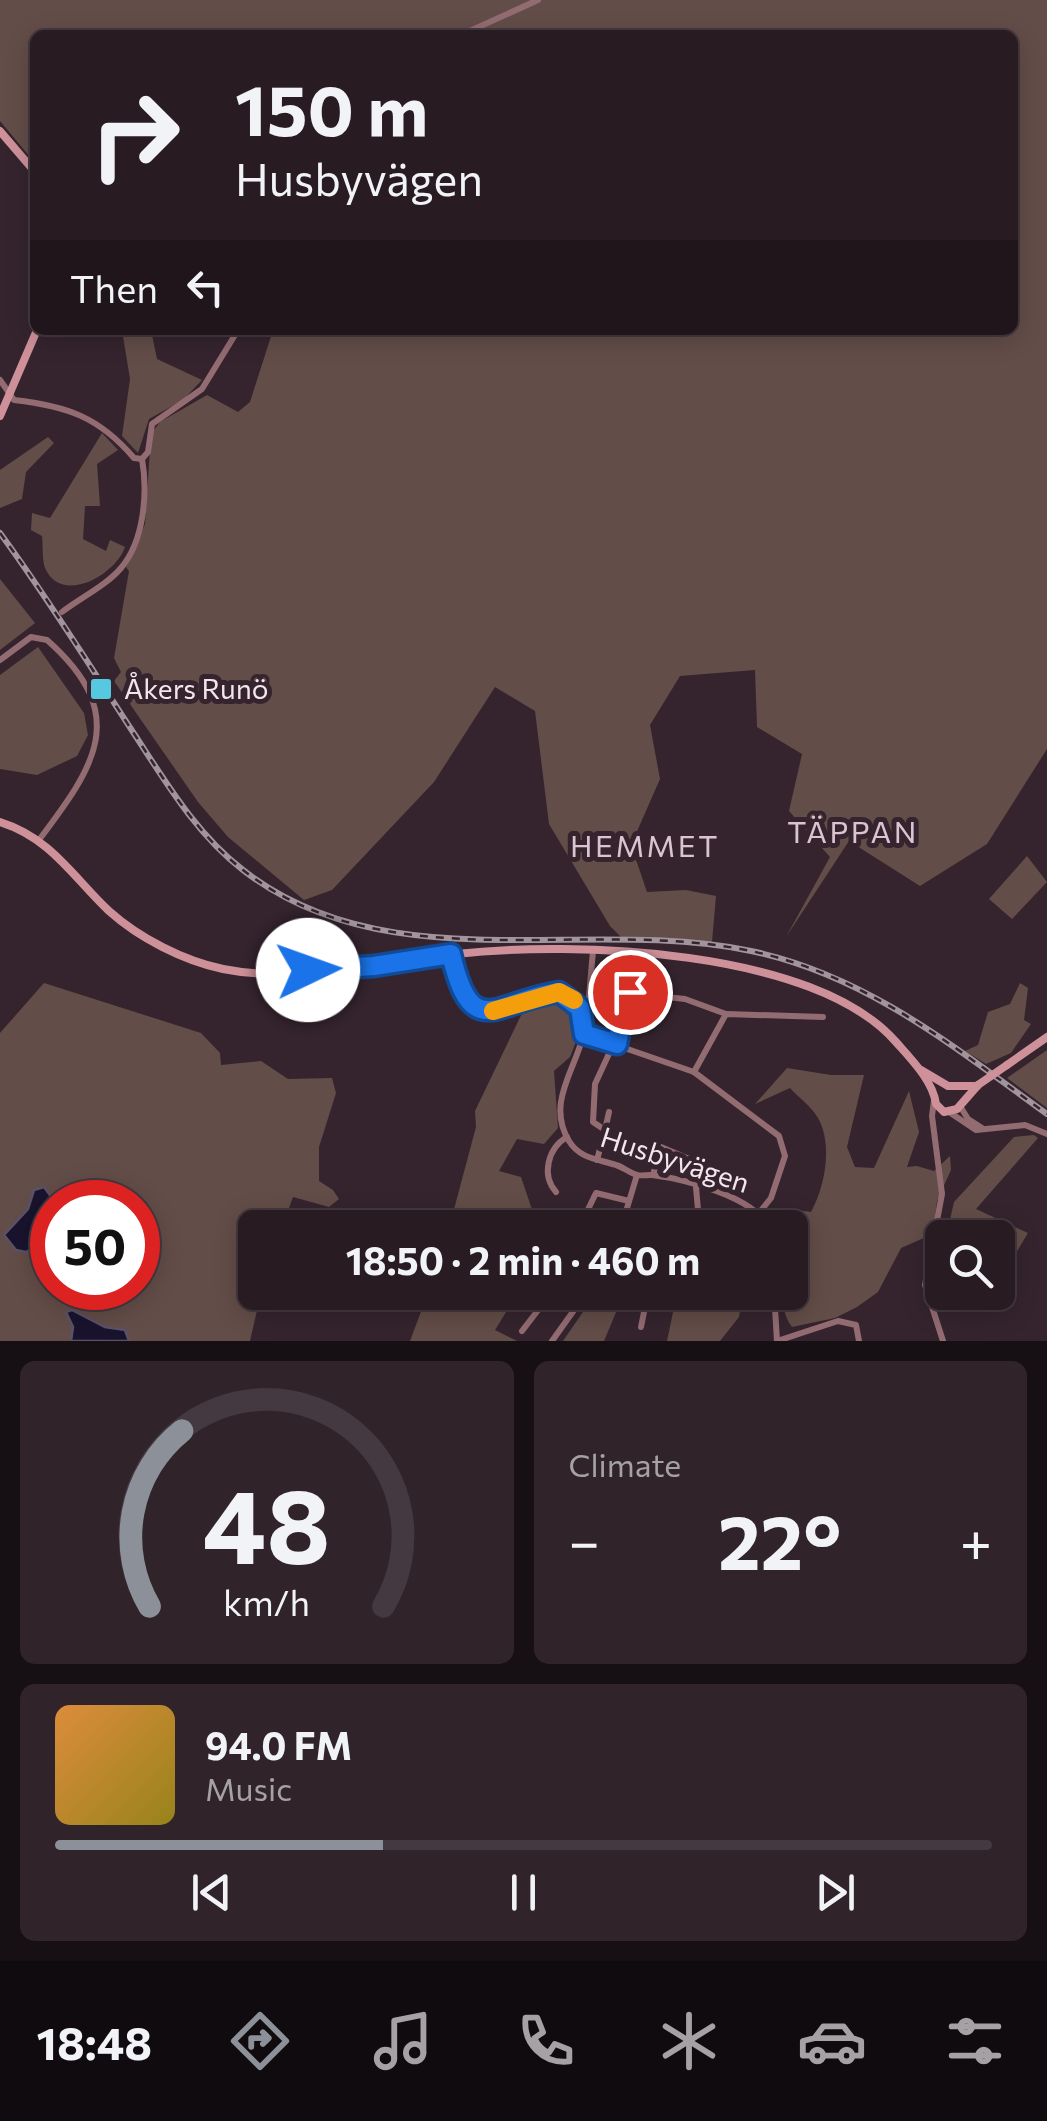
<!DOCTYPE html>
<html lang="en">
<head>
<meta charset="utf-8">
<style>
	body { margin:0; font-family:Commissioner,sans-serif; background:#30242a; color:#f1f3f6; height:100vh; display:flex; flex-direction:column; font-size:38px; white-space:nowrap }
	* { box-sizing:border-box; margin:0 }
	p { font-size:32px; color:#a5a1a5 }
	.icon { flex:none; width:55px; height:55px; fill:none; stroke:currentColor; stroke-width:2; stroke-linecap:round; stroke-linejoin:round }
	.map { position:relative; height:1341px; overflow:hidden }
	.details { display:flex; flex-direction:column; gap:20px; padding:20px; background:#160f13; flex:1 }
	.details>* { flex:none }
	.guide { position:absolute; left:30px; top:30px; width:988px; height:305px; border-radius:15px; box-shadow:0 5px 25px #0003,0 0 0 2px #443940; background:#281b22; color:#f1f3f6; overflow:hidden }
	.tools { position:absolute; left:925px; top:1220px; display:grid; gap:20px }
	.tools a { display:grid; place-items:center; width:90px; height:90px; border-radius:15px; background:#281b22; box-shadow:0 5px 25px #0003,0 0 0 2px #443940; font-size:50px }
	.speed { position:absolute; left:30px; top:1180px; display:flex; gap:20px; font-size:50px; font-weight:700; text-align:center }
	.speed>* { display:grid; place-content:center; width:130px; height:130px; border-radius:50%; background:#281b22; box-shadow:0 5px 25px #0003,0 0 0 2px #443940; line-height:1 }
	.speed .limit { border:15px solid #d22; background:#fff; color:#111 }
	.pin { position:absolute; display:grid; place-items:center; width:85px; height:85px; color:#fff; margin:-42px; border:5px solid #fff; border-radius:50%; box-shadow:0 2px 10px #0007 }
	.me { position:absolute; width:110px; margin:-55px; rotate:87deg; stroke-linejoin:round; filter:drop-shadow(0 0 8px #0008) }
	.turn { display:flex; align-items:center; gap:35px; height:210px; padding:0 40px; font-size:45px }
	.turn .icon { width:130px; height:130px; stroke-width:2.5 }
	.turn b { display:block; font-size:70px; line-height:85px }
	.then { display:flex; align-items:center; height:95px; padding:0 40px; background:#0003; gap:20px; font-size:38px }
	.big { font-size:75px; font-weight:700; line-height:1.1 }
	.details .widget { flex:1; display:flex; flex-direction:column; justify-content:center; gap:15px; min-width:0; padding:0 35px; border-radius:15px; background:#30242a }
	.details .dial { align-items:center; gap:0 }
	.dial svg { height:260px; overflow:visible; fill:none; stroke:#443940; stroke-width:7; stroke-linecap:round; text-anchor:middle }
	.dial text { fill:#f1f3f6; stroke:none }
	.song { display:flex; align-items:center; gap:30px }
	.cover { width:120px; height:120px; border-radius:15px; background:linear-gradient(135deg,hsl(30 70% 55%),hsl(50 70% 35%)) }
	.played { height:10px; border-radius:5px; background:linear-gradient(90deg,#8c9099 35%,#443940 35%) }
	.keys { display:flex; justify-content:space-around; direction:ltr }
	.heat { display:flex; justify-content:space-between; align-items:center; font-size:55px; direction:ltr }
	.details .tiles { flex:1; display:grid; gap:20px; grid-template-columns:1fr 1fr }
	.widget:last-child { grid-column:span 2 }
	.trip { position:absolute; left:238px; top:1210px; width:570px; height:100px; border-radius:15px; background:#281b22; box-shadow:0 5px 25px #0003,0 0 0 2px #443940; font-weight:700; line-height:100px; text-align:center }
	.dock { display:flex; height:160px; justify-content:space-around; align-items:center; background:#100b0e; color:#a5a1a5 }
	.dock .icon { width:70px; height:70px }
	.dock .on { color:#8c9099 }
	.dock b { font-size:45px; color:#f1f3f6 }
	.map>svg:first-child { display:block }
</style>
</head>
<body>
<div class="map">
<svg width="1047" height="1341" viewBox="0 0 1047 1341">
	<rect width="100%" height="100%" fill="#35242e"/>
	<g fill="#634d48" fill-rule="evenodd">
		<path d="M0,0H1047V749L987,844L920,886L849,841L786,937L830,857L789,811L802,754L757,727L755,670L680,676L650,725L660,779L631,845L647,892L686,890L716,896L712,942L621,937L610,926L549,824L535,711L495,687L434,782L332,890L304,900L228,837L198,802L114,681L121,672L114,658L129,571L126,567L145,524L151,434L160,422L207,395L238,412L250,402L273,330H1012V35H35V163L0,121Z"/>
		<path d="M122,330H151L157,359L202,380L183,400L149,419L138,453L122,436L130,379Z"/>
		<path d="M102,433L118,450L97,464L100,506H85L83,539L106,551L110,540L125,547C115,576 61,605 45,568C42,559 43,545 42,536L31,530L32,513L50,518Z"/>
		<path d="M48,437L54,443L26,472L22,499L0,508V470Z"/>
		<path d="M0,579L35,623L0,650Z"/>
		<path d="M38,647L84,713L88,735L77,756L37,775L0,769V675Z"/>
		<path d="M1027,856L1047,882L1012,919L989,899Z"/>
		<path d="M44,983L201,1033L220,1053L221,1065L261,1061L288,1079L332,1078L336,1093L319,1147V1181L333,1190L339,1199L329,1207L293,1197L282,1227L255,1228V1292L261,1293L250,1341H0V1033ZM52,1202H138V1288H52Z"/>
		<path d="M1020,983L1028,988L1024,1020L1031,1024L1011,1053L986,1064L965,1051L978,1045L988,1012L1010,1004Z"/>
		<path d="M540,997L563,1001L581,1029L570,1057L554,1071L558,1128L544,1144L517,1139L499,1171L521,1177L538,1227L449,1228L476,1127L475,1111L525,1007Z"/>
		<path d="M1047,1050V1108L1007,1078Z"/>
		<path d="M787,1068L831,1075H864L847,1147L855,1167L874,1168L909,1091L919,1132L907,1167L917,1166L934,1171L950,1156L951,1170L937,1201L933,1234L901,1248L878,1292L857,1307L835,1318L792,1327C784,1316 783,1307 783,1293L790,1292V1228L776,1227L775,1222L791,1209L811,1212C825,1187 833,1144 818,1118C812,1107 798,1097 790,1088L755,1104Z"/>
		<path d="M1034,1135L1038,1138L976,1209L1028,1233L1007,1268L998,1274V1238L946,1237L954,1202L1014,1137Z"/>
		<path d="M428,1293H518L495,1330L517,1341H410Z"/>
		<path d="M596,1293L622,1298L604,1341H563Z"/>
		<path d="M677,1293H743L739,1317L720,1341H667Z"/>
	</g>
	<g fill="#19132e" stroke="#5a5267" stroke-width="2.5">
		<path d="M44,1187L55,1202L42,1223L39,1245L26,1252L16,1250L4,1235L28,1209L34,1190Z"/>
		<path d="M72,1310L105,1327L125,1330L129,1341H71L73,1327L66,1312Z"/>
	</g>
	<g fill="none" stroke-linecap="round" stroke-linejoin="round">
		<g stroke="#936c72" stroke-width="6">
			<path d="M461,35L538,0"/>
			<path d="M0,380L14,400C67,406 99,417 134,458L142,459"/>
			<path d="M142,459L148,452L152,424L202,389L238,330"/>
			<path d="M62,612C80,598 107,585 121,568C144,541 148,493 142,459"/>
			<path d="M0,660L31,637L47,640C132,715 94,767 39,840"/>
			<path d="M451,954C472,1044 497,1001 559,992L581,1008C598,1049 539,1092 569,1141C580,1159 598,1159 616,1165C623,1167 630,1173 637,1175C638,1176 651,1175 652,1175C684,1179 756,1197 768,1228"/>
			<path d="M587,1019L593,951"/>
			<path d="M584,1034L694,1072L779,1136L785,1156L771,1198L759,1213"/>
			<path d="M617,1044L627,995L630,993L685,999L726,1014"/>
			<path d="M694,1072L726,1014L823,1017"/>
			<path d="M934,1100L932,1116L942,1194L925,1285L943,1341"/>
			<path d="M960,1106L968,1119L982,1128"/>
			<path d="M949,1112L976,1130L1025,1125L1047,1134"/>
			<path d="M605,1130L609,1112"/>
			<path d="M597,1160L605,1130L593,1122L595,1084L614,1043"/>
			<path d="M653,1175L661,1147L694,1161"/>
			<path d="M556,1192C541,1175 548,1148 567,1137"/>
			<path d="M579,1228L596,1193L629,1201"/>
			<path d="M621,1228L637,1175"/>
			<path d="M684,1228L698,1210L696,1187"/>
			<path d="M627,1292L646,1298"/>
			<path d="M774,1292L777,1341"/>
			<path d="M641,1327L648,1292"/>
			<path d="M522,1331L552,1292"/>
			<path d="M552,1341L587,1292"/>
			<path d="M777,1341L838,1321L856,1325L859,1341"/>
		</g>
		<g stroke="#ce919a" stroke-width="8">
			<path d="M0,131L35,172"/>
			<path d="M0,416L37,330"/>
			<path d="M0,822C51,838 73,877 109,911C139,938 184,961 223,969C298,984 381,962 456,954C572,941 814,948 896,1042C911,1059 933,1081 936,1104L944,1112L957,1109L978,1085"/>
			<path d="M1007,1065L1047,1037"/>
			<path d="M921,1070L948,1086H977"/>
		</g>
		<g stroke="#a2949c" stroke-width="6">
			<path id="rail" d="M0,533C47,597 88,663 131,729C164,779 195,833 243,870C388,983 584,916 751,951C866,975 954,1047 1047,1114"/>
		</g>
		<use href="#rail" stroke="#35242e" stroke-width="2.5" stroke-dasharray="8" stroke-linecap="butt"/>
		<path stroke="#ce919a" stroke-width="8" d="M978,1085L1007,1065"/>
	</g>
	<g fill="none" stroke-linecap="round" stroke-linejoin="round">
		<g stroke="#114b97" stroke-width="25">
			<path id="route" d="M308,970L374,966L451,954C472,1044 496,1001 559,992L580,1008L584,1034L617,1044L626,995L630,992"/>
		</g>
		<use href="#route" stroke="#1a73e8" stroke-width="18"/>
		<path stroke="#f59e0b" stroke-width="18" d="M493,1011L559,992L574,1000"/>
	</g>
	<rect fill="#56c9e0" stroke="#35242e" stroke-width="4" x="89" y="677" width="24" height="24" rx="5"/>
	<g text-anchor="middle" stroke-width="10" stroke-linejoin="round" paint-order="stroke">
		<g font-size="28" fill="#f2e6ec" stroke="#35242e" text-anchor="start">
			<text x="124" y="699">Åkers Runö</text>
		</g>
		<g font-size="28" fill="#f2e6ec" stroke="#35242e">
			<text transform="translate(675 1160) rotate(18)" y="10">Husbyvägen</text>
		</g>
		<g font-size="30" letter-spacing="2.5" fill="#dbc4d1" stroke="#35242e">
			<text x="853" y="843">TÄPPAN</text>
			<text x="645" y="857">HEMMET</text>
		</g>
	</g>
</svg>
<div class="tools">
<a><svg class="icon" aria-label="search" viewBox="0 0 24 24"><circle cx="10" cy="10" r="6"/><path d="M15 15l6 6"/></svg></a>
</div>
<div class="speed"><div class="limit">50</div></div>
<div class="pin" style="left:630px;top:992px;background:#d93025"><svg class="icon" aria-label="arrive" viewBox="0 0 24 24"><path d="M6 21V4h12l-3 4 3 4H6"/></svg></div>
<svg class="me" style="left:308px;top:970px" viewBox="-20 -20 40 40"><circle r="19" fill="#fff"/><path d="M0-13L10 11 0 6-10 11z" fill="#1a73e8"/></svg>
<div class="trip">18:50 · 2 min · 460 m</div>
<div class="guide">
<div class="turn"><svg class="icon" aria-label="right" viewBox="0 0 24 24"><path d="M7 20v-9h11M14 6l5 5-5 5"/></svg><div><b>150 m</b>Husbyvägen</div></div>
<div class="then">Then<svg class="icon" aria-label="left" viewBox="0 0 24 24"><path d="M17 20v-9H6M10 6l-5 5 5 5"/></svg></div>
</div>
</div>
<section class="details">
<div class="tiles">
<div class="widget dial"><svg viewBox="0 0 100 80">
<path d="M14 69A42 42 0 1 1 86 69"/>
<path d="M14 69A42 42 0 0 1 24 15" stroke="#8c9099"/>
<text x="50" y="56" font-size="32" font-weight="700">48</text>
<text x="50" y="72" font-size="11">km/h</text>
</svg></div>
<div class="widget"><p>Climate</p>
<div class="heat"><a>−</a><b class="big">22°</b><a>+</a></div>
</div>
<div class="widget">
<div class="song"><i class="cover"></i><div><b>94.0 FM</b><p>Music</p></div></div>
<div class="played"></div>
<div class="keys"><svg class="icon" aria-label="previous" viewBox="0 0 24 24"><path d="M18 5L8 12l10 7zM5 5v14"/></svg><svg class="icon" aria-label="pause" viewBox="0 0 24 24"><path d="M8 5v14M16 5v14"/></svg><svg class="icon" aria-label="next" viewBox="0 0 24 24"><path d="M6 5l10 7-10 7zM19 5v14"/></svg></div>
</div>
</div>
</section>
<nav class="dock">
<b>18:48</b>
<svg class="icon on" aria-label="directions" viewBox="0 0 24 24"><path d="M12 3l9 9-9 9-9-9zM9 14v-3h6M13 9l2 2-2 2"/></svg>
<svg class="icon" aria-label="music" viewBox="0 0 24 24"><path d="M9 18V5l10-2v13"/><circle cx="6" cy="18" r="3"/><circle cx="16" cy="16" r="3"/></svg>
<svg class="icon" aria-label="phone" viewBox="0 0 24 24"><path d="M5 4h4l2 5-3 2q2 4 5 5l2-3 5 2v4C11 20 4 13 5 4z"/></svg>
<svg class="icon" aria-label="climate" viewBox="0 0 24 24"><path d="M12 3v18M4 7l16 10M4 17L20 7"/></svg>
<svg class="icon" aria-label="car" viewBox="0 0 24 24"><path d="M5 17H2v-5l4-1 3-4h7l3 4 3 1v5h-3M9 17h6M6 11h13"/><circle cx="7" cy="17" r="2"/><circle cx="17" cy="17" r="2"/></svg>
<svg class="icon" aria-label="filters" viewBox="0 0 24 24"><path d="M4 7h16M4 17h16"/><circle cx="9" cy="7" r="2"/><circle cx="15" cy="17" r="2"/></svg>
</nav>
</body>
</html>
